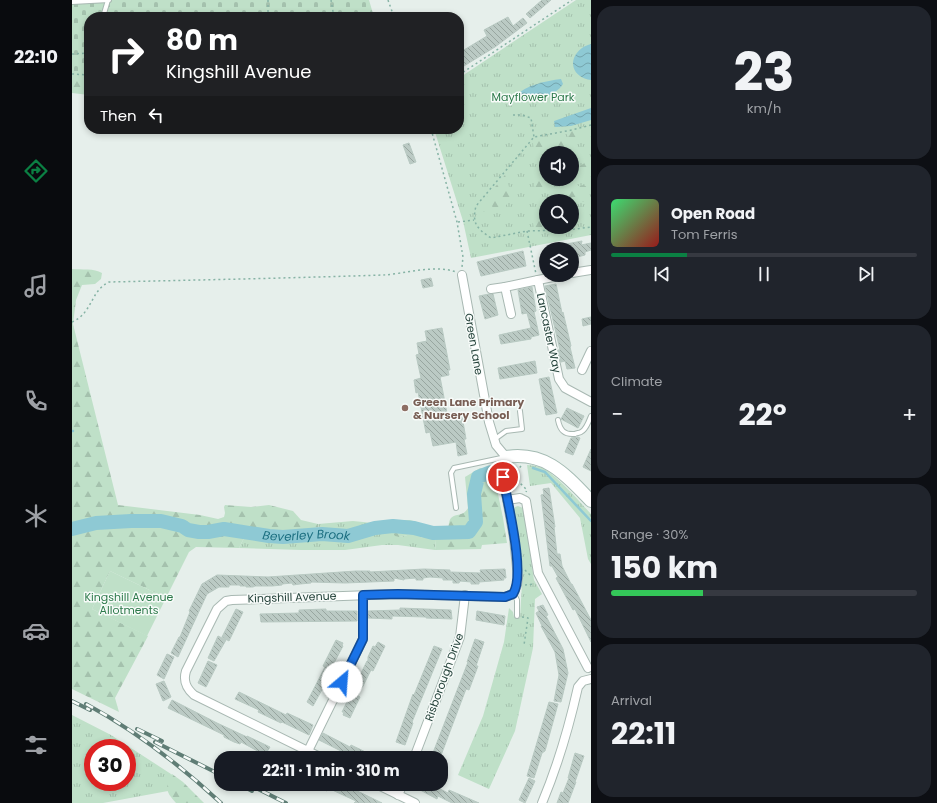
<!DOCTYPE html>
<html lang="en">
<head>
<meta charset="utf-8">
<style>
	body { margin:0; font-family:Poppins,sans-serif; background:#20242c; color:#f1f3f6; height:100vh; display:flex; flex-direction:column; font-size:15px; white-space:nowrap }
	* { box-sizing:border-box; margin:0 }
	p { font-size:13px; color:#9ea1a6 }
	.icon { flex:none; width:22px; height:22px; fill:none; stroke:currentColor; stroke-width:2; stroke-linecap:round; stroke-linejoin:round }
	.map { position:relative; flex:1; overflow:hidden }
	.sheet { display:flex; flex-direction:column; gap:6px; padding:6px; background:#0d0f14; width:346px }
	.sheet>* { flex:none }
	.banner { position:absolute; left:12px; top:12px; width:380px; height:122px; border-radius:16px; box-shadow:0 2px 6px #0003; background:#202124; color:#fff; overflow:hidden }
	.tools { position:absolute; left:467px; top:146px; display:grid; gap:8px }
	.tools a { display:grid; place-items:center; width:40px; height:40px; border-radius:50%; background:#171b24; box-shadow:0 2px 6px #0003; font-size:20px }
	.speed { position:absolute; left:12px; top:739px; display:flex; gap:8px; font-size:20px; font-weight:700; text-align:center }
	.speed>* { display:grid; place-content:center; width:52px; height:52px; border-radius:50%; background:#171b24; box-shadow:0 2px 6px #0003; line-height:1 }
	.speed .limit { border:6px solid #d22; background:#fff; color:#111 }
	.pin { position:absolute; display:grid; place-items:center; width:34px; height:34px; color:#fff; margin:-17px; border:2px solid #fff; border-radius:50%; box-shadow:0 1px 4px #0007 }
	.me { position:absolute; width:44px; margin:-22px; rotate:27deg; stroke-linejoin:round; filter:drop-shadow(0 0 3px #0008) }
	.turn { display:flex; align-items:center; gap:14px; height:84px; padding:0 16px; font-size:18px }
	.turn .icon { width:52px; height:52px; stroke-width:2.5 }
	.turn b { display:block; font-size:28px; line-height:34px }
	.then { display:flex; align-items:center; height:38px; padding:0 16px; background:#0003; gap:8px; font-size:15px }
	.big { font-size:30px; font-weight:700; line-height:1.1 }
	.sheet .card { flex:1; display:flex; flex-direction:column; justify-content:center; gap:6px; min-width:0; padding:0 14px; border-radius:16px; background:#20242c }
	.sheet .dial { align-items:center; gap:0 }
	.dial b { font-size:52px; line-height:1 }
	.song { display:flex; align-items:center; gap:12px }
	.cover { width:48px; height:48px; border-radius:6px; background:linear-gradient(135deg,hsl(140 70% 55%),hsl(0 70% 35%)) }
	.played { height:4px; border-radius:2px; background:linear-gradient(90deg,#0b8043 25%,#363941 25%) }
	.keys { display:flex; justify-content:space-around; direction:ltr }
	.heat { display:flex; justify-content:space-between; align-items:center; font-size:22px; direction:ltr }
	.charge { height:6px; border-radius:3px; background:linear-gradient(90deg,#34c759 30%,#363941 0) }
	.trip { position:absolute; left:142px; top:751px; width:234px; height:40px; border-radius:16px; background:#171b24; box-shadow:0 2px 6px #0003; font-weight:700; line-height:40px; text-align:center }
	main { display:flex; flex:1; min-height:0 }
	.tabs { display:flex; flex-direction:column; width:72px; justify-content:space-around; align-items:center; background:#090b0e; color:#9ea1a6 }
	.tabs .icon { width:28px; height:28px }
	.tabs .active { color:#0b8043 }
	.tabs b { font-size:18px; color:#f1f3f6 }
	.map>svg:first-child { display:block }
</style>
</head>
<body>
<main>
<nav class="tabs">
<b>22:10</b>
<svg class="icon active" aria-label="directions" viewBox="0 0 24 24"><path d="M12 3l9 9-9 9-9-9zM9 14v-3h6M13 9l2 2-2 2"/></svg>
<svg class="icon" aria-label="music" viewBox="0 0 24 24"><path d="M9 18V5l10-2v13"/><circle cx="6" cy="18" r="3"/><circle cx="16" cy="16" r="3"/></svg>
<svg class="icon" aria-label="phone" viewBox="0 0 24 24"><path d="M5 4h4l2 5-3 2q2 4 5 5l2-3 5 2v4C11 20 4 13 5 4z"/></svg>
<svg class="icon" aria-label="climate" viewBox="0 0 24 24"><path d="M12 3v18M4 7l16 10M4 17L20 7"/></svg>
<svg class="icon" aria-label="car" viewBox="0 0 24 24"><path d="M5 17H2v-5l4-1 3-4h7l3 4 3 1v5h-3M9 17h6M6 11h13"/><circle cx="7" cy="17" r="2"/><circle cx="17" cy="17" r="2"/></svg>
<svg class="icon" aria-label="filters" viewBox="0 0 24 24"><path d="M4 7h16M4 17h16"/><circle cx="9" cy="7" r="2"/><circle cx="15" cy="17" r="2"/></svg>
</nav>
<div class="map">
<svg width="519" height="803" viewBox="0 0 519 803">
	<defs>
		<pattern id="grass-tufts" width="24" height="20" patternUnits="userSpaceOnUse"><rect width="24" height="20" fill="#bfe0c8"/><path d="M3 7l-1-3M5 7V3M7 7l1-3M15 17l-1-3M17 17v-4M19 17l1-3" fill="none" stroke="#a4c1ad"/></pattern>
		<pattern id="forest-firs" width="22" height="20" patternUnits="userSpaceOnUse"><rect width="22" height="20" fill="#bfe0c8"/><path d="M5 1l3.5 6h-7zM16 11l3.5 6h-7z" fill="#a4c1ad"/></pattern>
		<pattern id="cemetery-stones" width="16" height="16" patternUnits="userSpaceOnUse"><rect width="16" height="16" fill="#bfe0c8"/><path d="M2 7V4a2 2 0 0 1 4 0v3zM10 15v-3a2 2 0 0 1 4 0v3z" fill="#a4c1ad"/></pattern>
		<pattern id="water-waves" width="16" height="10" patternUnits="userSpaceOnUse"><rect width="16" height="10" fill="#8ec9d4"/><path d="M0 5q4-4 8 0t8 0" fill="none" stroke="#74a5ad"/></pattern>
		<pattern id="building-back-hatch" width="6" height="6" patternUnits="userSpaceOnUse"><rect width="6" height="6" fill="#bbcac4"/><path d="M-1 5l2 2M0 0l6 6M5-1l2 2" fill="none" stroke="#98a6a0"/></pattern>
	</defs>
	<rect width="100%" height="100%" fill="#e6efeb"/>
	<g fill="url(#grass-tufts)" fill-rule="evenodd">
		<path d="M504,0H519V235L399,258L391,221L362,129H387V78ZM474,153H500V179H474ZM474,201H500V227H474Z"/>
		<path d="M455,465C460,465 465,466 470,468C484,474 508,502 519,514V564L516,559L508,518L479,483L458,486Z"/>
		<path d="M446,506L451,508L452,510L462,580L470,594L463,599L461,648L443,731L417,789L386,775L411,716L432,642L437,608L441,612L442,617L448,618L450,583L446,542L441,511L443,507Z"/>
		<path d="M281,521L321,525L319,531L328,537L339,534H343L351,538L363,537L364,540L363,550L326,545H310L273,550H229L167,548L173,536L178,532L188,533L209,537L248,531L246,524Z"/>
		<path d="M0,715L39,735L99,774L96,791L31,803H0ZM21,748H55V782H21Z"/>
	</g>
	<g fill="url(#forest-firs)">
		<path d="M0,69L17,70V95L0,93Z"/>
		<path d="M515,126L519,127V143L510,140L499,148L488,147L481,153L462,150L461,143C470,138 476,135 484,140L489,137L497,139L498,138L494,133Z"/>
		<path d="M517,160H519V178H512L503,181L500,179L496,184L463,189L460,170L474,167V179H500V164L508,166Z"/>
		<path d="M433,175L441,199L427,211H421L420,205L412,212L405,209Z"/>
		<path d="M512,185L516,188L518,198L513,202L487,201L486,196L487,189Z"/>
		<path d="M474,209V227H494L462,228L460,217C464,212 469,213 474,209Z"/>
		<path d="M0,269C10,270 22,268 30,273L29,279L23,284L10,285L4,300L1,324L46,505L128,515L146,519L152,517L153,513L152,507L153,505L179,507L197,505L221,511L229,520L246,524L248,538C239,547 232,536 222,535C218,535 213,537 209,537C199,537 188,529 178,533C172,535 170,543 167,548L124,547L117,552L94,598L38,571L20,609L76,636L43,698L47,712L0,689Z"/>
		<path d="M408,468L421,470L431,518L435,543L410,545L409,549L363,550L364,540L363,537L351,538L343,534H339L328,537L323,536C319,531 319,524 323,520H338L345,522L349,528L374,529L376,528C377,525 377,520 379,518C384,513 391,517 396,508L393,477Z"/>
		<path d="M100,774L111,782L132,803H104C94,792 94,790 97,776Z"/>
	</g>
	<path fill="url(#cemetery-stones)" d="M0,0H297L302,17H17V72L0,71Z"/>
	<path fill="#bfe0c8" d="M38,571L94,598L75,636L20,609Z"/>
	<g fill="url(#water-waves)">
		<path d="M519,44V80C501,78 494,60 510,48C512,46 516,45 519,44Z"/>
		<path d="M489,79L491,84C483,97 462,100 448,101L443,96C454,85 474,81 489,79Z"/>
		<path d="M519,108V120L499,126L483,127L482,121Z"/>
	</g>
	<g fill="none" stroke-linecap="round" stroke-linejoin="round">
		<g stroke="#8ec9d4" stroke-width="2.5">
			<path d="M0,431H1"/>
			<path d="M461,468L473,472L519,521"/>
		</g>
		<path stroke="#8ec9d4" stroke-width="14" id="s1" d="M0,529L24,523L59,521H89L110,526L116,530L127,532H136L152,529L197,536L211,537L250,534L276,536L303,528L321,526L342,528L361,533L397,532L404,522L402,494L406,477L419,472"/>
	</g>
	<g fill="url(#building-back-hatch)" stroke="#b8c9c2">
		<path d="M470,0H479L458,18L454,14Z"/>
		<path d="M436,17L441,26L451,18L455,23L423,47L387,69V53L415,36L412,30Z"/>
		<path d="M337,143L344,162L338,164L331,145Z"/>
		<path d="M510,241L509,245L519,243V250L513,252V255L505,257V254L500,255V249H484V246Z"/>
		<path d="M451,251L454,266L409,276L405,262Z"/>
		<path d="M359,278L361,286L351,288L349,280Z"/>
		<path d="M484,284L490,313L491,312L499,346L498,347L503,368L495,369L493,361L489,362L486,350H488L473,286Z"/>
		<path d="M460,287L464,311L462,312L467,335L459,337V339L429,344L427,335L459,328L455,313L450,314L446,290Z"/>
		<path d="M417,294H421L426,315L413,319L407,296Z"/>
		<path d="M519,317V324L511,326L510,319Z"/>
		<path d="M370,328L378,370H376L377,375L368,377L376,418L390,416L394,439H392L395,454L386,456L384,442L361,446L358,432L354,433L346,392L344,393L342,380L349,378L344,355L347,354L345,343L355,341L353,331Z"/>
		<path d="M463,361L465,373L428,379L426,368Z"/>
		<path d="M477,377L485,413L474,415L467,379Z"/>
		<path d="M495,408L512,416L506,428L489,419Z"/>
		<path d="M506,437L508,438L501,455L493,452L499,438Z"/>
		<path d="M519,449V471L511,467Z"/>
		<path d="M477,488L483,527H482L485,554H488L490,566L499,584H500L519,620V642L503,609L501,610L484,578L486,577L480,566H478L469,495L472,494L471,489Z"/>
		<path d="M352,569L378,570V572L409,573L408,570L433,569L434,578H431L432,580L407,582V584H399V582L388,581L387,583H381V580H371V578L358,577L351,578V580H344V578L332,579V580L322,578V581L273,583L239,582V583L228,584L221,585L220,583L210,584V585L200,586H183L181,587H174V586H168V585H157V587H147L135,594L106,657L99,653L107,637H108L118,612L117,611L130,584L145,575L196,577L284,571H298V572Z"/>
		<path d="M471,605L476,615L474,616L491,649L496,673L489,702L482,701L487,675L483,652L469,626H470L464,613L467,611L465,607Z"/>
		<path d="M328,608L379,610L380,619L354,618V617L320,616V619L296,618V611L328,610Z"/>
		<path d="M164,609L171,612L157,641L150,637Z"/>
		<path d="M254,609V611H285V621L189,622L188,614L227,613V610Z"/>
		<path d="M405,611L433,616L432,625L404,620Z"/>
		<path d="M146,636L154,640L142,661L136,658Z"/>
		<path d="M403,639L412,642L404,666H406L397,690L394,689L368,758H359L396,662H395Z"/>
		<path d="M264,640L271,643L270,645L271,646L261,665L263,666L241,706L235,702L253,667L251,666Z"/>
		<path d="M306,642L313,646L301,671L299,670L286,696L288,697L278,718L271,715L272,712H270L295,661H296V657L301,646L303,647Z"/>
		<path d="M362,646L370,649L340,722L341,723L333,745L324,742L341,694L342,695Z"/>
		<path d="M95,654L102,657L92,679L85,675Z"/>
		<path d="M136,661L145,665L134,687L126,683Z"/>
		<path d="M92,681L99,697L91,701L84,684Z"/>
		<path d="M167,692L214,715L215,713L241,725L237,735L210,722L209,723L186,712L187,710L163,699Z"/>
		<path d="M100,700L145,723L175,737V736L198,747L193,755L169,742L168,744L162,742L152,737V735L96,708Z"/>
		<path d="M477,702L486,704L473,751L470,753L462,778L455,776Z"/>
		<path d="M251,733L278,747L279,745L306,758H278L274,756L275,754L247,740Z"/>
		<path d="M503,753L512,756L503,782H504L496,803H485L489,792L491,793L497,778H496Z"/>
		<path d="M457,778L463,781L453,803L447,800Z"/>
		<path d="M241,784H271L310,803H282L284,801L256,788L255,791Z"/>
		<path d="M337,784H358L376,793L377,790L407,803H380L366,796L365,799Z"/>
	</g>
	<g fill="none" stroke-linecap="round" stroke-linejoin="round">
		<g stroke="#a8b8b2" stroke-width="6">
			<g id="lane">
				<path d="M0,2L37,0"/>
				<path d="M31,17L36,0"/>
				<path d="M486,420C488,430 492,435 503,434C504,433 508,433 509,432C514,430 517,421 519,416"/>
				<path d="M423,439L434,431L450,429L448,411"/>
				<path d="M384,508L379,473L382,468L434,457"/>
				<path d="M442,594L445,600V616"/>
			</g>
		</g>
		<g stroke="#a8b8b2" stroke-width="10">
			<g id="street">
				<path d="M500,273L519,270"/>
				<path d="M466,280L491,275"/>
				<path d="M419,289L433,287"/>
				<path d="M439,314L433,287L466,280L487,379L493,388L519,402"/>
				<path d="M510,370L519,351"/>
				<path d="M435,500L448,498L454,501L466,573L516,668"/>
				<path d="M236,751L291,639V595"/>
				<path d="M250,758L122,695C114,688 111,681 114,671L145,609L154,601L160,600L326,594L433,597L441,594L445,585L446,578L442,538L431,477L434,457L424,445L417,422L390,275"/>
				<path d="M342,758L388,637L393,595"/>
				<path d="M304,784L343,803"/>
				<path d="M326,795L331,784"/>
				<path d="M470,803C486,765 497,727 506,687L511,681L519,679"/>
			</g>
		</g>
		<g stroke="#a4bbb3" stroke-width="14">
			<path id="secondary" d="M434,457C474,451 494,475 519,501"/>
		</g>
		<g stroke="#86b3a5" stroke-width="1.5" stroke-dasharray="2 3" stroke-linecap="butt">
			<path d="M196,0V17"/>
			<path d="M259,0L262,17"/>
			<path d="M316,0L322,17"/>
			<path d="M0,54L17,53"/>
			<path d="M0,74L17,75"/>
			<path d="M387,75L500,0"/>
			<path d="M441,115H450L459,118L462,137"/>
			<path d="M519,125L500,130L462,137L404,206C400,223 404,228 419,238L455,231L496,230L519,227"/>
			<path d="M359,129L385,222L391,257L390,267"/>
			<path d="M386,222L402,220"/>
			<path d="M455,231L464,274"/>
			<path d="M0,322C21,313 18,291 37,282C128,280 220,278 311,275C333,274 363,264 384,272"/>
			<path d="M449,466L445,471L447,482L455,490L454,492"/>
			<path d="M438,479L445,471"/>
			<path d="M439,481L447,482"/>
			<path d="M453,570L459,576"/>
			<path d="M453,585L463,584"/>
			<path d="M450,617L456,618L452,645"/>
		</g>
		<use href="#lane" stroke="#fff" stroke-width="4"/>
		<use href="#street" stroke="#fff" stroke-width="8"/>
		<use href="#secondary" stroke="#fff" stroke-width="12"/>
		<g stroke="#5f7d75" stroke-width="4">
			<g id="rail">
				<path d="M0,701L18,710"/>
				<path d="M14,704C64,731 108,765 149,803"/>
				<path d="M65,729L90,741"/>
				<path d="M83,742L149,775"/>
				<path d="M167,784L180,791"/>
				<path d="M176,784L214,803"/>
			</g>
		</g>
		<use href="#rail" stroke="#f7fbf9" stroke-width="2.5" stroke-dasharray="8" stroke-linecap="butt"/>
	</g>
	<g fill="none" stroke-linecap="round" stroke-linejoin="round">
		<g stroke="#114b97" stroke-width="10">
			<path id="route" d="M270,682L291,639V595L326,594L433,597L441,594C454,574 435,501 431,477"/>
		</g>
		<use href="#route" stroke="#1a73e8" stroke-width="7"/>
	</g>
	<circle fill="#8d6e63" stroke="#f7fbf9" stroke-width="1.5" cx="333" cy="408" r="4"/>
	<g text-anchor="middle" stroke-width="3" stroke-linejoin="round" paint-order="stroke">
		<g font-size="11" fill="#2d7a4b" stroke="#f7fbf9">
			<text x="461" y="101">Mayflower Park</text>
			<text x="57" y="601">Kingshill Avenue<tspan x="57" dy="13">Allotments</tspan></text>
		</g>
		<g font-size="11" fill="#24423a" stroke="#f7fbf9">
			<text transform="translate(477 333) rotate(78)" y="4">Lancaster Way</text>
			<text transform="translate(402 344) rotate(80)" y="4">Green Lane</text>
			<text transform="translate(220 597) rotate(-2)" y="4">Kingshill Avenue</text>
			<text transform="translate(372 677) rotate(-70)" y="4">Risborough Drive</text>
		</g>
		<g font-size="11" font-weight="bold" fill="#785e54" stroke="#f7fbf9" text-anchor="start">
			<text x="341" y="406">Green Lane Primary<tspan x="341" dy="13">&amp; Nursery School</tspan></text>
		</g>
		<g font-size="12" font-style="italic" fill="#1c6f80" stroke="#f7fbf9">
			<text dy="4" stroke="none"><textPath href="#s1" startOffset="238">Beverley Brook</textPath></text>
		</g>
	</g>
</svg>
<div class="tools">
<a><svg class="icon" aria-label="sound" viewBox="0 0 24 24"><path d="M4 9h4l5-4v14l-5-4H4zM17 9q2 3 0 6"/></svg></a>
<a><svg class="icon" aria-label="search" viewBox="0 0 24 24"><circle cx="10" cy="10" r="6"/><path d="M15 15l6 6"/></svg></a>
<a><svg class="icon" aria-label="layers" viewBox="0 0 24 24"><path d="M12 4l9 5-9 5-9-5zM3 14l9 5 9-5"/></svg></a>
</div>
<div class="speed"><div class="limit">30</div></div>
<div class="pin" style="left:431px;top:477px;background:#d93025"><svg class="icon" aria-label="arrive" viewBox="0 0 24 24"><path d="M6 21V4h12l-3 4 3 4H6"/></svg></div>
<svg class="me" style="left:270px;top:682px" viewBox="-20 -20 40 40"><circle r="19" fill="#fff"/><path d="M0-13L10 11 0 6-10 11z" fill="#1a73e8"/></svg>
<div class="trip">22:11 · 1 min · 310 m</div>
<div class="banner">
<div class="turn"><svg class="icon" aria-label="right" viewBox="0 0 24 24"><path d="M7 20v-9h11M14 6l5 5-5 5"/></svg><div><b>80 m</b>Kingshill Avenue</div></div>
<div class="then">Then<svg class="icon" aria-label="left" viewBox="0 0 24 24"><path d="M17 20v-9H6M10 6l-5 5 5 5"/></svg></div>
</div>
</div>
<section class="sheet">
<div class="card dial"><b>23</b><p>km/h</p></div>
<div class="card">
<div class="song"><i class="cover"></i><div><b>Open Road</b><p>Tom Ferris</p></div></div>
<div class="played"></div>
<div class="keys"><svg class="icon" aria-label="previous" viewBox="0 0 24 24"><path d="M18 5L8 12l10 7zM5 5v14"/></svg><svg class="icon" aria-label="pause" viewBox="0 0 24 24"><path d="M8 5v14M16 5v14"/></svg><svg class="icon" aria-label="next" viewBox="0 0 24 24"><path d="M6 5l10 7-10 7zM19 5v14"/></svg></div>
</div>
<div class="card"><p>Climate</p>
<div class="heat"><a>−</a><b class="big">22°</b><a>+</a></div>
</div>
<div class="card"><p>Range · 30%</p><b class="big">150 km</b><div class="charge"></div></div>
<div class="card"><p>Arrival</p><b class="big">22:11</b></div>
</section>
</main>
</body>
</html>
